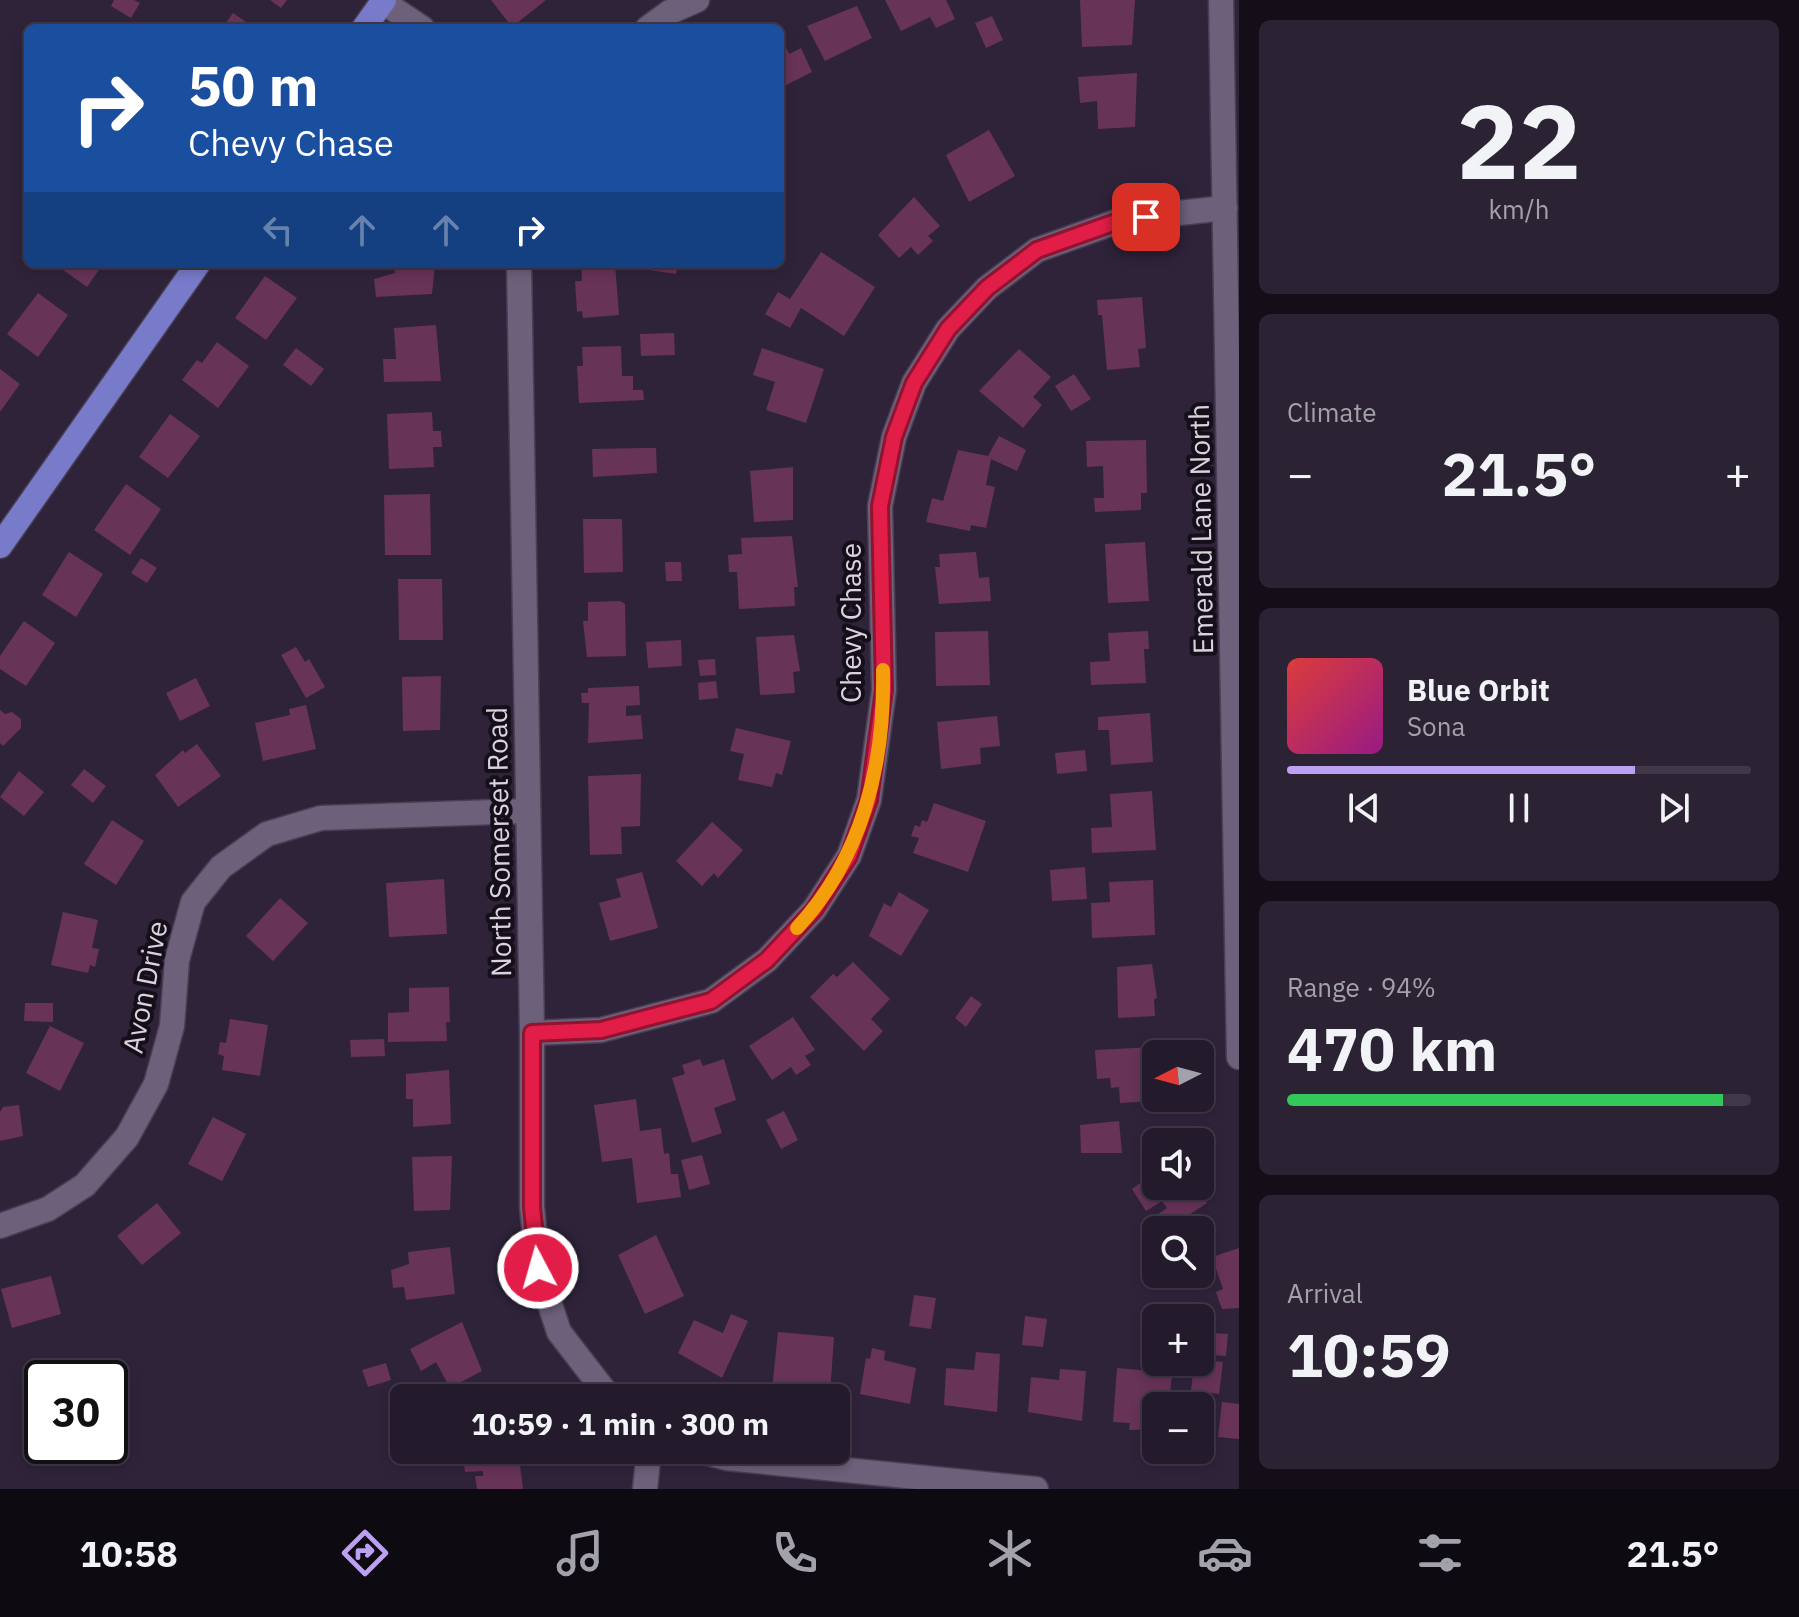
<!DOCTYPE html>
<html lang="en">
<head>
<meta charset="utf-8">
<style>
	body { margin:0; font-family:"IBM Plex Sans",sans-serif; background:#2b2334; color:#f1f3f6; height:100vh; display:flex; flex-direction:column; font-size:30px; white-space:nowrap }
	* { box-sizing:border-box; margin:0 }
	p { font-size:26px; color:#a3a1a9 }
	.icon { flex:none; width:44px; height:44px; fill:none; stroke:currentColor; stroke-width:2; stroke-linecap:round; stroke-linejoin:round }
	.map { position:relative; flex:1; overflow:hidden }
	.side { display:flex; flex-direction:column; gap:20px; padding:20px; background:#130e18; width:560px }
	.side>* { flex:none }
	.hud { position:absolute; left:24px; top:24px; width:760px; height:244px; border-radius:12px; box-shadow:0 4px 12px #0003,0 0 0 2px #403848; background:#1a4fa0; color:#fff; overflow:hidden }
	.needle { width:52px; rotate:264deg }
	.tools { position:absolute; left:1142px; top:1040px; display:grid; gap:16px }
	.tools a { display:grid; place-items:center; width:72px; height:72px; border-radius:12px; background:#231a2c; box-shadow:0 4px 12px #0003,0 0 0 2px #403848; font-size:40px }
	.speed { position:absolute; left:24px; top:1360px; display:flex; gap:16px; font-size:40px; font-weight:700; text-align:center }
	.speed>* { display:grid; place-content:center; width:104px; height:104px; border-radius:50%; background:#231a2c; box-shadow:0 4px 12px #0003,0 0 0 2px #403848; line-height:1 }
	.speed .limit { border:4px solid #111; border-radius:12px; background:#fff; color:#111 }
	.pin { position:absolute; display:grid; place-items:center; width:68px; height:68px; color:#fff; margin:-34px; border-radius:16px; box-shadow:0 4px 12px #0006 }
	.me { position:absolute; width:88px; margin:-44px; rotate:354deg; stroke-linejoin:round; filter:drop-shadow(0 0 6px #0008) }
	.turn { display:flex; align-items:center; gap:28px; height:168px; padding:0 32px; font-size:36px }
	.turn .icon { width:104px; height:104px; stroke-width:2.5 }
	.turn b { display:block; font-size:56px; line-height:68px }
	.lanes { display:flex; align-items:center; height:76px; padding:0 32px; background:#0003; justify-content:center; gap:40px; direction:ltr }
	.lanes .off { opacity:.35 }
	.big { font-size:60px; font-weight:800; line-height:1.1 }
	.side .tile { flex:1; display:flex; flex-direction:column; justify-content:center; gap:12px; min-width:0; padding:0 28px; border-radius:12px; background:#2b2334 }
	.side .dial { align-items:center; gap:0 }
	.dial b { font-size:104px; line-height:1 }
	.song { display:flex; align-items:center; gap:24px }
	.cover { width:96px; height:96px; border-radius:12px; background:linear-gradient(135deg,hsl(0 70% 55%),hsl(310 70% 35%)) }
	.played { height:8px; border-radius:4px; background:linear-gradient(90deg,#bca0f2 75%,#403848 75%) }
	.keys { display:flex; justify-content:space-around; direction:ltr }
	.heat { display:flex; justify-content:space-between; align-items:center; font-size:44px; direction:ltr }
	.charge { height:12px; border-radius:6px; background:linear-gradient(90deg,#34c759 94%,#403848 0) }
	.trip { position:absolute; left:390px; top:1384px; width:460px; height:80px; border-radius:12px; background:#231a2c; box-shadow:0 4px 12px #0003,0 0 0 2px #403848; font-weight:800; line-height:80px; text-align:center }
	.tab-bar { display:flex; height:128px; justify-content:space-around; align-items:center; background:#0e0a12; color:#a3a1a9 }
	.tab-bar .icon { width:56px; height:56px }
	.tab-bar .current { color:#bca0f2 }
	.tab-bar b { font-size:36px; color:#f1f3f6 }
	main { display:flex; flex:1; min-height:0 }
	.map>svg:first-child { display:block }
</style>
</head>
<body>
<main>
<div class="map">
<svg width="1239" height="1489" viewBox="0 0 1239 1489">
	<rect width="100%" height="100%" fill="#2f233a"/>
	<g fill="#673357">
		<path d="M114,0H134L140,3L131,18L111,6Z"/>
		<path d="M270,0H287L281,8Z"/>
		<path d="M491,0H546L512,27Z"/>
		<path d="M885,0H946L955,19L936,28L930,17L901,31Z"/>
		<path d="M1080,0H1135L1132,45L1082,47Z"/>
		<path d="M857,6L872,38L825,61L807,26Z"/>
		<path d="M233,13L255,28H222Z"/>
		<path d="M992,16L1003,40L986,48L975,23Z"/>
		<path d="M780,35L789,54L801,48L812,72L780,88Z"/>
		<path d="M1137,73L1135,127L1098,129L1097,101L1080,103L1078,77Z"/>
		<path d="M989,130L1015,176L969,202L946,155Z"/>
		<path d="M914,197L940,226L928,236L933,241L918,255L911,247L899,258L878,235Z"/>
		<path d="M821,252L875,287L844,336L801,308L790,328L765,314L778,292L790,299Z"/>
		<path d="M55,264H103L87,287Z"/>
		<path d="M394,264H435L432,294L376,297L374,279L395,273Z"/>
		<path d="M615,264L619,315L583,318L582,311L577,312L575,281H582L581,265Z"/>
		<path d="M650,264H678L676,274L649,270Z"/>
		<path d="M265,276L297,298L266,340L235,318Z"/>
		<path d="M38,293L68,315L38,357L7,334Z"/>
		<path d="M1142,297L1146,348L1138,349L1140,367L1107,370L1102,315H1098L1097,300Z"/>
		<path d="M436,325L441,381L384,382L383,359H396L394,328Z"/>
		<path d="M674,333L675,355L641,356L640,334Z"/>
		<path d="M217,342L249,366L218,408L182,380L197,360L202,363Z"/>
		<path d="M621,346L622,376H633V390H643L644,400L579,403L577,366H583L582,347Z"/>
		<path d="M296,348L324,369L311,386L283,365Z"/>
		<path d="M762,348L824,369L806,423L766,410L775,382L753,375Z"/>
		<path d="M1019,349L1051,377L1033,397L1042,405L1023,428L979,391Z"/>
		<path d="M0,369L20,384L0,412Z"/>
		<path d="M1074,374L1091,399L1071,411L1055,386Z"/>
		<path d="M432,412L433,431H441L442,447H433L434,467L389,469L387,414Z"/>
		<path d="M170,414L200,436L168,478L139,457Z"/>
		<path d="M999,436L1026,450L1017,471L991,459L986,485L995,487L986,528L971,525L970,531L926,522L932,498L943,501L958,450L988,456Z"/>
		<path d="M1146,440L1147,493H1141V510L1095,512L1094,498H1104L1103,466L1087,467L1086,441Z"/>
		<path d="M642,448H656L657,473L593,477L592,449Z"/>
		<path d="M793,467V520L754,522L750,471Z"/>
		<path d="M126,484L161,509L130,555L94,530Z"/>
		<path d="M430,494L431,555H385L384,495Z"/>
		<path d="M583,519H622L623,572L584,573Z"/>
		<path d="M792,536L798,587H794L795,606L739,609L737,572H729L728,555L742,554L741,538Z"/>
		<path d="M1145,542L1149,601L1108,603L1105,544Z"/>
		<path d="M69,552L103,574L76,617L42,595Z"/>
		<path d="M976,552L979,578L989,577L991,601L939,604L935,567H940L939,554Z"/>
		<path d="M141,558L157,568L147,583L131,573Z"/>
		<path d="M665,562H681L682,581H666Z"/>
		<path d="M398,579H442L443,640H399Z"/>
		<path d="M620,601L625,604L626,656L587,657L583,621H588V602Z"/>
		<path d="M24,621L55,643L26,686L0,669V656Z"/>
		<path d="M988,631L990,685L936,686L935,632Z"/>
		<path d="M1148,631L1149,649H1144L1146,683L1091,685L1090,662L1110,661L1108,633Z"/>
		<path d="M794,635L800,671L793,672L795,693L760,695L756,637Z"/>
		<path d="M681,640L682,666L648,668L646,642Z"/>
		<path d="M296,647L305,662L309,659L325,687L306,698L281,655Z"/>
		<path d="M715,659L716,675L700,676L698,660Z"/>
		<path d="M441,676L440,730L403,731L402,677Z"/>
		<path d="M196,678L210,706L180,721L166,693Z"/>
		<path d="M716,681L718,698L699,700L698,683Z"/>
		<path d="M639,686L640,705L626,706V716L641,715L643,739L588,743L589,703H582L581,693H588V688Z"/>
		<path d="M306,705L316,749L263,761L255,723L290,715L289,709Z"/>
		<path d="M0,710L5,714L12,712L21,719V728L3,746L0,743Z"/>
		<path d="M1150,713L1153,762L1111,765L1109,730H1098V717Z"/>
		<path d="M997,716L1000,746L980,748L981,764L941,769L937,722Z"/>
		<path d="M736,728L791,741L782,775L776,773L772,787L738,780L744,754L730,751Z"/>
		<path d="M197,744L221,776L178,807L155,775L183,750L185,753Z"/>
		<path d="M1085,750L1087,771L1057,774L1055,753Z"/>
		<path d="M84,769L106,786L93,803L71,785Z"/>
		<path d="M19,771L44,792L24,816L0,797Z"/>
		<path d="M641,774L640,826L621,827L622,854L590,855L588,776Z"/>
		<path d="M1152,791L1156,850L1092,853L1091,828L1112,827L1110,794Z"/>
		<path d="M934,803L986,821L968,872L913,853L919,838L911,836L915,825L920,827L922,820L927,822Z"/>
		<path d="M112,820L144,841L116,885L84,864Z"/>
		<path d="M712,822L743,850L718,878L714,873L702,886L676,861Z"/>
		<path d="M1085,867L1087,899L1052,901L1050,870Z"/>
		<path d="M642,872L658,928L610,941L599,903L621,897L616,879Z"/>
		<path d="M444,879L447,934L389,937L386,883Z"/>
		<path d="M1153,880L1155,935L1092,938L1091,903L1110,902L1109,882Z"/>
		<path d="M899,892L929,910L901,956L869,936L884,903L891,907Z"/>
		<path d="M280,898L308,923L273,961L246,936Z"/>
		<path d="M63,912L98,920L92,948L99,949L95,967L90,965L88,973L51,965Z"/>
		<path d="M853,962L890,999L871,1019L883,1031L864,1051L810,997L833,974L837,977Z"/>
		<path d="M1152,964L1157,998L1154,999L1155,1016L1118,1018L1117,967Z"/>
		<path d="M449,987L450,1022H446L447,1041L388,1042V1013L409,1012V988Z"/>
		<path d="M971,996L982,1004L966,1027L955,1018Z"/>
		<path d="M25,1003H53V1022L24,1021Z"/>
		<path d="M793,1017L815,1050L805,1056L811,1065L796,1075L791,1067L772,1080L749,1046Z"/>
		<path d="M230,1019L268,1025L260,1076L222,1070L224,1056L218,1054L220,1042L226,1043Z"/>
		<path d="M50,1026L84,1043L60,1091L26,1073Z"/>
		<path d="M384,1039L385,1056L351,1057L350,1040Z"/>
		<path d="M1154,1047L1153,1101L1120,1103L1119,1087L1111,1088L1110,1078L1097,1079L1095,1050Z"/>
		<path d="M700,1059L703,1066L724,1059L736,1100L714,1108L722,1133L692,1143L672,1078L685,1074L682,1065Z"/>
		<path d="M449,1070L451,1124L413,1127V1099H406V1074Z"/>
		<path d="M636,1099L640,1131L661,1128L664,1154L669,1153L671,1174H678L681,1197L637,1203L632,1158L602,1162L594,1105Z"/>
		<path d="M19,1105L23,1136L0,1141V1112L3,1107Z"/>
		<path d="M784,1111L798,1140L781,1149L766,1120Z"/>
		<path d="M213,1117L246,1134L222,1181L188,1164Z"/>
		<path d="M1119,1121L1122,1153H1081L1080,1125Z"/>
		<path d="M702,1155L710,1184L689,1190L681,1160Z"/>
		<path d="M452,1156L450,1210L414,1211L412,1157Z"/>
		<path d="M1156,1172V1186H1196L1207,1203L1166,1230H1154L1148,1221L1167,1208L1162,1201L1146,1211L1132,1189Z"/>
		<path d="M157,1203L181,1233L142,1265L117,1236Z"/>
		<path d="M656,1235L684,1296L645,1314L618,1255Z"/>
		<path d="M450,1247L455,1294L406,1300L404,1287L393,1288L391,1270L409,1264L408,1252Z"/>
		<path d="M1239,1248V1308L1222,1309L1216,1292L1223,1289L1212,1257Z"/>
		<path d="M51,1276L61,1314L12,1328L1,1289Z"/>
		<path d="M914,1295L936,1298L931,1329L909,1326Z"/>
		<path d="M731,1314L748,1321L722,1378L678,1353L694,1320L723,1333Z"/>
		<path d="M1025,1316L1047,1319L1043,1347L1022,1345Z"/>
		<path d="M462,1322L482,1371L450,1388L436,1362L421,1371L410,1349Z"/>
		<path d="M778,1332L834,1337L830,1394L772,1390Z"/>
		<path d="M1200,1332L1228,1334L1226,1356L1200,1354Z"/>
		<path d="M872,1348L885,1351L884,1360L916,1368L910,1404L860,1394L866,1358L870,1359Z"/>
		<path d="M976,1352L1000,1354L997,1412L944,1405L946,1368L974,1370Z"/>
		<path d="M1204,1360L1223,1362L1219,1394L1191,1390L1194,1364L1203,1365Z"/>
		<path d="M386,1363L391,1380L368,1387L362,1370Z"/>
		<path d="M1117,1368L1172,1373L1169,1406H1156V1429L1129,1430L1130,1423L1113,1422Z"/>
		<path d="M1060,1369L1086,1371L1082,1421L1028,1412L1031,1377L1059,1380Z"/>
		<path d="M1222,1402L1239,1404V1439L1218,1437Z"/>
		<path d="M462,1450H518L523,1489H477L475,1476H483V1471L465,1472Z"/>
	</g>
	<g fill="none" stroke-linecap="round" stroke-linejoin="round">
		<g stroke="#493f53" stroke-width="27">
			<g id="minor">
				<path d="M1221,0L1239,1057"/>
				<path d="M383,2L422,28"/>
				<path d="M648,28L670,12L697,0"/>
				<path d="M519,264L532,1033V1207L538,1268L559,1332L610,1398"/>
				<path d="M532,1033L601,1030L711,1001L767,960L814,910L849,856L869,800L884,690L880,506L894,437L914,383L948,329L987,288L1037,250L1124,219L1225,208"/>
				<path d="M0,1226L48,1209L85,1185L127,1137L156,1084L172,1026L177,960L193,902L221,867L267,834L321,818L528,811"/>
				<path d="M695,1450L726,1458L1036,1489"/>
				<path d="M645,1489L649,1450"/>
			</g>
		</g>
		<g stroke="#493f53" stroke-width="27">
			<g id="major">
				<path d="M364,28L384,0"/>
				<path d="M0,546L198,264"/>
			</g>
		</g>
		<use href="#minor" stroke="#6d607a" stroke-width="24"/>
		<use href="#major" stroke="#777bc9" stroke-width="24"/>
	</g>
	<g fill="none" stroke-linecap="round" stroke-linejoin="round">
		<g stroke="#92132f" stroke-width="20">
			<path id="route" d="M538,1268L532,1207V1033L601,1030L711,1001L767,960L814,910L849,856L869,800L884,690L880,506L894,437L914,383L948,329L987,288L1037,250L1124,219L1146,217"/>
		</g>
		<use href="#route" stroke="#e11d48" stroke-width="14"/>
		<path stroke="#f59e0b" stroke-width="14" d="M797,928C862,858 885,765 883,670"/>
	</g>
	<g text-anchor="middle" stroke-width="8" stroke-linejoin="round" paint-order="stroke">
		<g font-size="28" fill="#d9d2e1" stroke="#140f19">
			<text transform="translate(1201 529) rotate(-91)" y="10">Emerald Lane North</text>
			<text transform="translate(851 623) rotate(-90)" y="10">Chevy Chase</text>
			<text transform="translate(499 842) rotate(-91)" y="10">North Somerset Road</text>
			<text transform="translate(145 987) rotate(-79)" y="10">Avon Drive</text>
		</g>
	</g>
</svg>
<div class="tools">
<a><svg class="needle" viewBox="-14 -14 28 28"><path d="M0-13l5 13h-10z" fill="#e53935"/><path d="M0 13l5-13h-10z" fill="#a3a1a9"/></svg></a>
<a><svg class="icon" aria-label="sound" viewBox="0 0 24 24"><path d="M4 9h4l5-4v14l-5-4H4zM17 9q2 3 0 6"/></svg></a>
<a><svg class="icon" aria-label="search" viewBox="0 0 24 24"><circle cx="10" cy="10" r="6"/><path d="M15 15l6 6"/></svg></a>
<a>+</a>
<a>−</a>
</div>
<div class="speed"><div class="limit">30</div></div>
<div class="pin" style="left:1146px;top:217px;background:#d93025"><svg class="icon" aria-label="arrive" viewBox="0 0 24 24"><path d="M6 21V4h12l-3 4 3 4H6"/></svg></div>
<svg class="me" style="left:538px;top:1268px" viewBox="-20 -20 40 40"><circle r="17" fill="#e11d48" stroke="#fff" stroke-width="3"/><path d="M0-11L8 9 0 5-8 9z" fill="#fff"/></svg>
<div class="trip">10:59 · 1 min · 300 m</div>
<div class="hud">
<div class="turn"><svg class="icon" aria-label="right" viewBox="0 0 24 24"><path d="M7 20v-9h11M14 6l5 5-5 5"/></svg><div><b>50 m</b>Chevy Chase</div></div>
<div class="lanes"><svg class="icon off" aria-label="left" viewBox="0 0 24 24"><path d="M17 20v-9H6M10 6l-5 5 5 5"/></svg><svg class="icon off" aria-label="ahead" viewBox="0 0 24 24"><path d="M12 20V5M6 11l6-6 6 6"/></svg><svg class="icon off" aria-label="ahead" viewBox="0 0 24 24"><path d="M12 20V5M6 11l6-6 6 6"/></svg><svg class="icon" aria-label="right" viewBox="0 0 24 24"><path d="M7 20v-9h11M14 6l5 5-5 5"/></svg></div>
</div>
</div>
<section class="side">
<div class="tile dial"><b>22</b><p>km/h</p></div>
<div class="tile"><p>Climate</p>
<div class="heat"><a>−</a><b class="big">21.5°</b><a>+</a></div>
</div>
<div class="tile">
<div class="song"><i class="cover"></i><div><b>Blue Orbit</b><p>Sona</p></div></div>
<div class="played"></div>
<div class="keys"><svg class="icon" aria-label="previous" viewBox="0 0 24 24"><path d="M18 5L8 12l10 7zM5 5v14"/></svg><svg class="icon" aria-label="pause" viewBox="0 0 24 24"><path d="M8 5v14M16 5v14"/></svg><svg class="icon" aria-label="next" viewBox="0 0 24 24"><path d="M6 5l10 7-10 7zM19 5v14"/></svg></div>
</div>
<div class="tile"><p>Range · 94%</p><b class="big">470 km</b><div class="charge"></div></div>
<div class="tile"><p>Arrival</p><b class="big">10:59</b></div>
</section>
</main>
<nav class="tab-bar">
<b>10:58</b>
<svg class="icon current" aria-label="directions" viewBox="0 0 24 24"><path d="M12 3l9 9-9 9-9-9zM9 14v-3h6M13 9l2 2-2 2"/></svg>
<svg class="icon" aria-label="music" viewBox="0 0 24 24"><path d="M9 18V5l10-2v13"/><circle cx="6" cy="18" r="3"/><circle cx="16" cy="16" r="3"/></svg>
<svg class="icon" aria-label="phone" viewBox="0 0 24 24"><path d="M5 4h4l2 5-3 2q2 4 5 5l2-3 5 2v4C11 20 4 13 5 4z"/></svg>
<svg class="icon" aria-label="climate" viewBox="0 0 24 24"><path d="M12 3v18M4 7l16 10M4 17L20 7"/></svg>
<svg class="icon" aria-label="car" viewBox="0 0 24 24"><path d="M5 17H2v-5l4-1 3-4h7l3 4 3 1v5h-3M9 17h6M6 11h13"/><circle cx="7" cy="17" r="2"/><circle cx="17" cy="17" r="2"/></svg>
<svg class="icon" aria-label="filters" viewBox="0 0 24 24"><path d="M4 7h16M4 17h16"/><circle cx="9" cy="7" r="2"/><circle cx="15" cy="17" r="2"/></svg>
<b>21.5°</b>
</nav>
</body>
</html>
